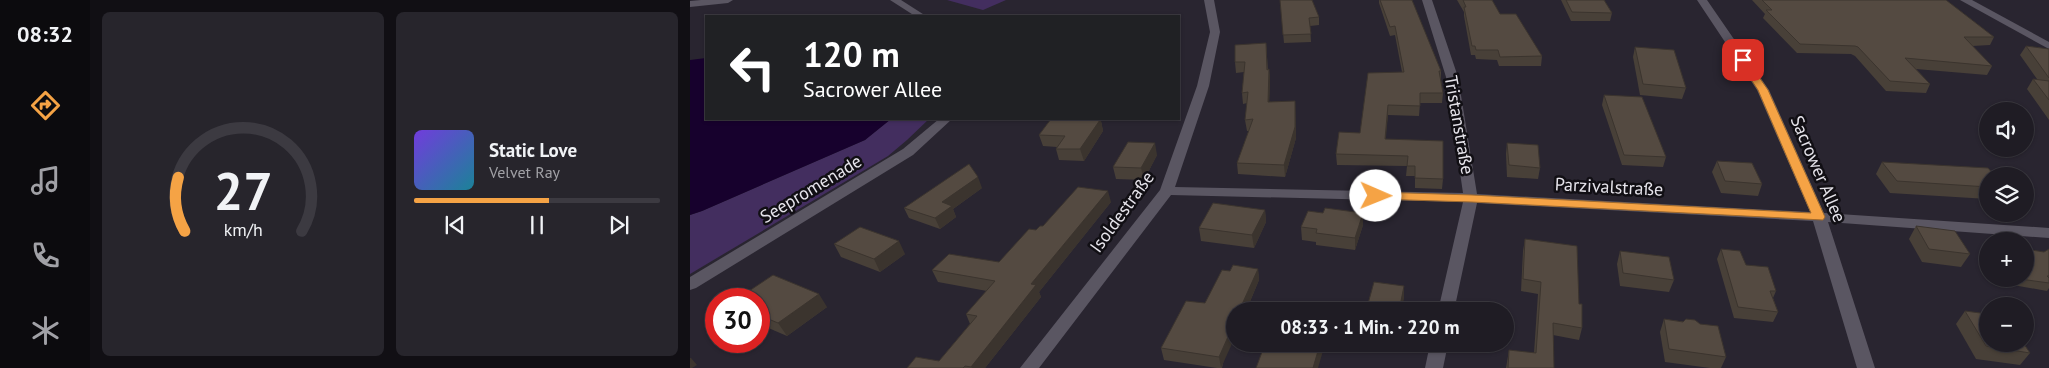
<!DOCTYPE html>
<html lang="de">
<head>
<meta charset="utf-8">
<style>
	body { margin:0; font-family:"PT Sans",sans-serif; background:#27252c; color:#f1f3f6; height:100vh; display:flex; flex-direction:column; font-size:19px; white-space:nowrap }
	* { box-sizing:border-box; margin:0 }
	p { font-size:16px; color:#a1a1a6 }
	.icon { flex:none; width:28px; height:28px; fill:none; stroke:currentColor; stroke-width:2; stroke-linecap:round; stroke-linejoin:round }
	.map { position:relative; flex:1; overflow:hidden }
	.sheet { display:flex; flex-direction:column; gap:12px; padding:12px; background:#110f14; width:600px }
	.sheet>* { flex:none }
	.banner { position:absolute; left:15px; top:15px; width:475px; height:105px; border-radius:0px; box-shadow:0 1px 4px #0004,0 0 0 1px #3c3a41; background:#202124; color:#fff; overflow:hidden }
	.buttons { position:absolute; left:1289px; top:102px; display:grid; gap:10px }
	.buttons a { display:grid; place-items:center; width:55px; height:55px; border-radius:50%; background:#1f1c24; box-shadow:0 1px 4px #0004,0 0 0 1px #3c3a41; font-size:25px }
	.speed { position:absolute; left:15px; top:288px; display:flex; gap:10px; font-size:25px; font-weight:700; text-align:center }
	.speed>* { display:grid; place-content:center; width:65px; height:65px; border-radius:50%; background:#1f1c24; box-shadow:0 1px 4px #0004,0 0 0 1px #3c3a41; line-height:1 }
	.speed .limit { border:8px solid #d22; background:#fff; color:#111 }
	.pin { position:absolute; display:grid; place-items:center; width:42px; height:42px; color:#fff; margin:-21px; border-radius:10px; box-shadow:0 2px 8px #0006 }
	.me { position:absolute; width:55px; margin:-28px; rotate:91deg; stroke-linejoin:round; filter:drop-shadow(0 0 4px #0008) }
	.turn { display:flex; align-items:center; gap:18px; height:105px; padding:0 15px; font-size:22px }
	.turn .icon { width:65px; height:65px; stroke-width:2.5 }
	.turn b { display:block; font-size:35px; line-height:42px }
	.sheet .tile { flex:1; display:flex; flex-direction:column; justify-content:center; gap:8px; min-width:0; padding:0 18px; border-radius:8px; background:#27252c }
	.sheet .dial { align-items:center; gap:0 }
	.dial svg { height:130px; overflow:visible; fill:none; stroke:#3c3a41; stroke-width:7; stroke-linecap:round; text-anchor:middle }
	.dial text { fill:#f1f3f6; stroke:none }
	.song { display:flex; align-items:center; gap:15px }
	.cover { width:60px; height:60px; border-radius:8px; background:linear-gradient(135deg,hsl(260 70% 55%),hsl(190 70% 35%)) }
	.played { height:5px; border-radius:2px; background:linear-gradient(90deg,#f5a345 55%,#3c3a41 55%) }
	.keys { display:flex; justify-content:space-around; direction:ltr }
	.sheet .tiles { flex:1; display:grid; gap:12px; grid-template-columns:repeat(2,1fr) }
	.trip { position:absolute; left:536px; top:302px; width:288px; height:50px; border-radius:25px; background:#1f1c24; box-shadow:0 1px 4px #0004,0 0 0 1px #3c3a41; font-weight:600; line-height:50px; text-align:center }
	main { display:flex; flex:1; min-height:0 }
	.menu { display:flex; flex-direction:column; width:90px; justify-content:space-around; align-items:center; background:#0c0b0e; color:#a1a1a6 }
	.menu .icon { width:35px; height:35px }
	.menu .selected { color:#f5a345 }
	.menu b { font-size:22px; color:#f1f3f6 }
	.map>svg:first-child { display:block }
</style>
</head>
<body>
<main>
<nav class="menu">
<b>08:32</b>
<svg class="icon selected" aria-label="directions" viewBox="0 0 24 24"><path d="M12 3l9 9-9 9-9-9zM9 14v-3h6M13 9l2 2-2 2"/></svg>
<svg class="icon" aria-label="music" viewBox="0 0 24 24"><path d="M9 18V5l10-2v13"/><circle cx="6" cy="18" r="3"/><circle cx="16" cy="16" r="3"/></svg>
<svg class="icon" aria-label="phone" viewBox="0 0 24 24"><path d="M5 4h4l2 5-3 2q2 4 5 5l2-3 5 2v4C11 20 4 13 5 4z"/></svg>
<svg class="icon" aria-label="climate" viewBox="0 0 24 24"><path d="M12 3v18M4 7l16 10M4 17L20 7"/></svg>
</nav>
<section class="sheet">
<div class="tiles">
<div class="tile dial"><svg viewBox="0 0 100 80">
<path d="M14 69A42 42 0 1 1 86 69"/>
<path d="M14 69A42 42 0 0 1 10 36" stroke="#f5a345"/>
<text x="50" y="56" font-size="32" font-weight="700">27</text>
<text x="50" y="72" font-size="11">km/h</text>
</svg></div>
<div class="tile">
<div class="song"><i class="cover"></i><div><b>Static Love</b><p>Velvet Ray</p></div></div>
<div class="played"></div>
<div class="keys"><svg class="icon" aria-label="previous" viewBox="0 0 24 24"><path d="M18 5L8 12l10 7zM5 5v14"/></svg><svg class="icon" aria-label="pause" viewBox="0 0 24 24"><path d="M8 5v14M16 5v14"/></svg><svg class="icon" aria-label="next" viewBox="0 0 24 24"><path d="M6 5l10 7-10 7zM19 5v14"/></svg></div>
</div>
</div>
</section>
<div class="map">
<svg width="1359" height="368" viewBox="0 0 1359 368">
	<rect width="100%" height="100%" fill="#292530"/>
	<g fill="#432e5f">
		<path d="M257,0H316L293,10Z"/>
		<path d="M201,119H239L217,140L198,156L0,274V215L12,211L175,140Z"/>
	</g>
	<path fill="#17012d" d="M16,58V119H201L175,140L12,211L0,215V60Z"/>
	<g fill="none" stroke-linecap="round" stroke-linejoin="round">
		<g fill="#5a5662" fill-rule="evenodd">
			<path d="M11,0H43L38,3L0,7V1Z"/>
			<path d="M200,0H211L236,16H225Z"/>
			<path d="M514,0H524L530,32L519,86L485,187L773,193L756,77L732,0H742L768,77L787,194L1120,212L1067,90L1007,0H1017L1079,90L1134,213L1359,228V238L1138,222L1185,368H1167L1123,221L787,203L764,311H748L773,202L481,195L349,368H330L470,190L507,86L520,32Z"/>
			<path d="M1270,0H1282L1359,42V49Z"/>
			<path d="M249,119H262L223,155L6,288L0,290V277L213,149Z"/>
			<path d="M740,344H758L753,368H735Z"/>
		</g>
	</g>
	<g fill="#484038">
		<path d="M590,0L629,17V25L620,26L621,42L594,43Z"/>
		<path d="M689,0H690L751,71V80L753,93L752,103H730L729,116L698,115L695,139L753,179L752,189L725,188V176H716L717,166L647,165L646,154L670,133L712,72L705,35L700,36L689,3Z"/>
		<path d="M767,0H802L810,14L852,56L851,66H809L807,60L786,59L785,55H781L774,16V12Z"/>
		<path d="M871,0H914L922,13L920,21H881Z"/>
		<path d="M1062,0H1256L1304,37L1300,45L1282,46L1302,66L1297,75L1226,69L1240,84L1236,93L1196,91L1165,56L1161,54L1107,53L1073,18L1075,14Z"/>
		<path d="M576,43L578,70L579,69L580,80L579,102L605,101L606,138L595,177L548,174L547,163L559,131H557L555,120L557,103L553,104L552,93L554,72L546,73L545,62Z"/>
		<path d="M1336,46L1359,49V120L1337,89L1343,79H1347L1330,55Z"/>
		<path d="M945,47L996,88L992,99L950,95L943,57Z"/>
		<path d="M914,95L976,157L973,167L932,165L912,105Z"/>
		<path d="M361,119H412L411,121L413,131L394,161L369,160L366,149L367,147L353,146L349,135Z"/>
		<path d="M817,143L850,168L848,179L817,177L816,154Z"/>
		<path d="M467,155L454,180L426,179L423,167Z"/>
		<path d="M1027,161L1072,184L1068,196L1031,193L1022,172Z"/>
		<path d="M1192,162L1298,176V199L1200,193L1186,174Z"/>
		<path d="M292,188L263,209L266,217L250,229L219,218L214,208Z"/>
		<path d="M421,202L349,292L351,297L295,368H217L249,361L280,324L276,314L297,291L248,282L242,270L309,262L346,230L353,226Z"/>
		<path d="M575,210L576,222L564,248L511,241L509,228Z"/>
		<path d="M633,213L673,225L665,250L626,245V242L612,240L611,227Z"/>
		<path d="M1226,226L1280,254L1271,267L1232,262L1219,239Z"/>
		<path d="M835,239L889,304L892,328L889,340L863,335L864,368H816L819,350L844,353L848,294L831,291L833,251Z"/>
		<path d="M144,244L215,254L190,272L151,257Z"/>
		<path d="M1031,249L1056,265L1086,291L1083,298L1088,312L1083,322L1044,318L1027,259Z"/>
		<path d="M1359,249V288L1357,291L1323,285L1319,279H1335Z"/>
		<path d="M930,251L984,280L979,292L930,286L927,264Z"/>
		<path d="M568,269L569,280L556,311H545L532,368H527L474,360L471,348L515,303L540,271Z"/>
		<path d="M69,299L137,307L97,336L69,324Z"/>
		<path d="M1275,311L1340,353L1330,365L1286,359L1266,324Z"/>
		<path d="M974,319L1010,324L1036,357L1031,368H1020L975,362L970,332Z"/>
	</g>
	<g fill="#3b342e">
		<path d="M579,69L580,80L579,113L578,102Z"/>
		<path d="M605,101L606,138L595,177L594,165Z"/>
		<path d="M698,105V115L695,149V139Z"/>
		<path d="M404,119H412L411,121L413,131L394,161L390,149Z"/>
		<path d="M465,143L467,155L454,180L451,168Z"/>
		<path d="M288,177L292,188L263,209L266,217L250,229L245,218L252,202Z"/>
		<path d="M418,191L421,202L349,292L351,297L295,368H282L281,367L341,284Z"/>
		<path d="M575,210L576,222L564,248L562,235Z"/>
		<path d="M673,213V225L665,250V238Z"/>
		<path d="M209,241L215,254L190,272L184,259Z"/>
		<path d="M568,269L569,280L556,311H549Z"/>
		<path d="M714,286V299L711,311H709Z"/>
		<path d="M129,294L137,307L97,336L88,323Z"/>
		<path d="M545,321V337L531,368L529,357Z"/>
		<path d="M630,344H635L628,368H623Z"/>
		<path d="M0,358H1L7,365L2,368H0Z"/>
	</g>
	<g fill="#544a41" stroke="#3b342e">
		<path d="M590,0H622L629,17L619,18L621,34L593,35Z"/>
		<path d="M690,0H722L751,71H749L753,93H730V106L698,105L695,139L753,141V179L725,178V166H717L718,156L646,154L649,132L670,133L678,73L714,72L705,26L700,27Z"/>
		<path d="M773,0H802L810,14H826L852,56L810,57L808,50H786L785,46H782L774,7H776Z"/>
		<path d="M876,0H914L922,13L882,12Z"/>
		<path d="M1072,0H1256L1304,37H1274L1302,66L1215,58L1240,84L1200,81L1168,47L1165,46L1110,44L1076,10H1082Z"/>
		<path d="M576,43L577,70L579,69L578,102L605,101V127L594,165L547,163L563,119L555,120L558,92L552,93L555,62H545V45Z"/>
		<path d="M1336,46L1359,49V78Z"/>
		<path d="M945,47L984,50L996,88L953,84Z"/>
		<path d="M1343,79L1359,81V100Z"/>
		<path d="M914,95L952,97L976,157L934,155Z"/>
		<path d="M361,119H404L410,120L390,149H366L375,136L349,135Z"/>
		<path d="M438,142L465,143L451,168L423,167Z"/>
		<path d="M817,143L848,145L850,168L819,165Z"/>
		<path d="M1027,161L1062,163L1072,184L1035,181Z"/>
		<path d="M1192,162L1298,168L1305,176H1298V187L1207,181Z"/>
		<path d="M279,164L288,177L252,202L262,206L245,218L214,208Z"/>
		<path d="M388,187L418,191L341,284L346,285L281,367L275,366L273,368H217L226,357L249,361L287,316L276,314L305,281L242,270L259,254L309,262L339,229L346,230L350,226H353Z"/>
		<path d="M523,203L575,210L562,235L509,228Z"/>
		<path d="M635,208L673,213L665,238L626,233L627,229L611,227L618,211L633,213Z"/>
		<path d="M1226,226L1265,231L1280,254L1239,249Z"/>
		<path d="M170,227L209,241L184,259L144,244Z"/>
		<path d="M835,239L887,246L889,304H892V328L863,323L864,368H818L819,350L846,353L851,282L833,279Z"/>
		<path d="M1031,249L1050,251L1056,265L1078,267L1086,291H1080L1088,312L1048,307Z"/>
		<path d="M1335,249L1354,252L1359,249V276H1357L1359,278V283L1330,279H1335Z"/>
		<path d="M930,251L979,257L984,280L933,273Z"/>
		<path d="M543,265L568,269L549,311H545V321L529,357L471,348L496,301L515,303L532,270L540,271Z"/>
		<path d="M83,275L129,294L88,323L69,315V299H47Z"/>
		<path d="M684,282L714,286L709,311H676Z"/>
		<path d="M1275,311L1298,314V344H1334L1340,353L1296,346Z"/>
		<path d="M974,319L993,322L996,319L1005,320L1010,324L1028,326L1036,357L979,349Z"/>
		<path d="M575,344H630L623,368H566Z"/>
	</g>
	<path fill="#f5a345" stroke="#9f6a2d" d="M1053,57L1056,58L1078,90L1135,217L1133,220L782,202L686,199L680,196L686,192L782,195L1121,213L1068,90L1048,60Z"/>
	<g text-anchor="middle" stroke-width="5" stroke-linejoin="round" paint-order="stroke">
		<g font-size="18" fill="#e6e4eb" stroke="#110f14">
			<text transform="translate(769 125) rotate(80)" y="6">Tristanstraße</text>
			<text transform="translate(1128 169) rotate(67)" y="6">Sacrower Allee</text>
			<text transform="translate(919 187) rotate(3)" y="6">Parzivalstraße</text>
			<text transform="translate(121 189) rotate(-31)" y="6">Seepromenade</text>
			<text transform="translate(432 212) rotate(-54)" y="6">Isoldestraße</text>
		</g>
	</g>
</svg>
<div class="buttons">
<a><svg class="icon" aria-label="sound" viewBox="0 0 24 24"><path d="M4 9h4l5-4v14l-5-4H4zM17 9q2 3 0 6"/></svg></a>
<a><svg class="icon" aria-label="layers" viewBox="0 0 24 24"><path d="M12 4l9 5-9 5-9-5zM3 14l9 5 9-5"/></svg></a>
<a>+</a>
<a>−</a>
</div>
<div class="speed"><div class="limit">30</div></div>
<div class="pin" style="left:1053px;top:60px;background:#d93025"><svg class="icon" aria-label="arrive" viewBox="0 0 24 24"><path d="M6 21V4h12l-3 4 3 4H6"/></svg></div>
<svg class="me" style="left:686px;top:196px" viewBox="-20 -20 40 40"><circle r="19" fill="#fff"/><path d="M0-13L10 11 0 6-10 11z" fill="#f5a345"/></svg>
<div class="trip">08:33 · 1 Min. · 220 m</div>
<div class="banner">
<div class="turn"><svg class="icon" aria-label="left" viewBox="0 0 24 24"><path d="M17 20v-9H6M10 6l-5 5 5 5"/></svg><div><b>120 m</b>Sacrower Allee</div></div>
</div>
</div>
</main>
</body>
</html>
